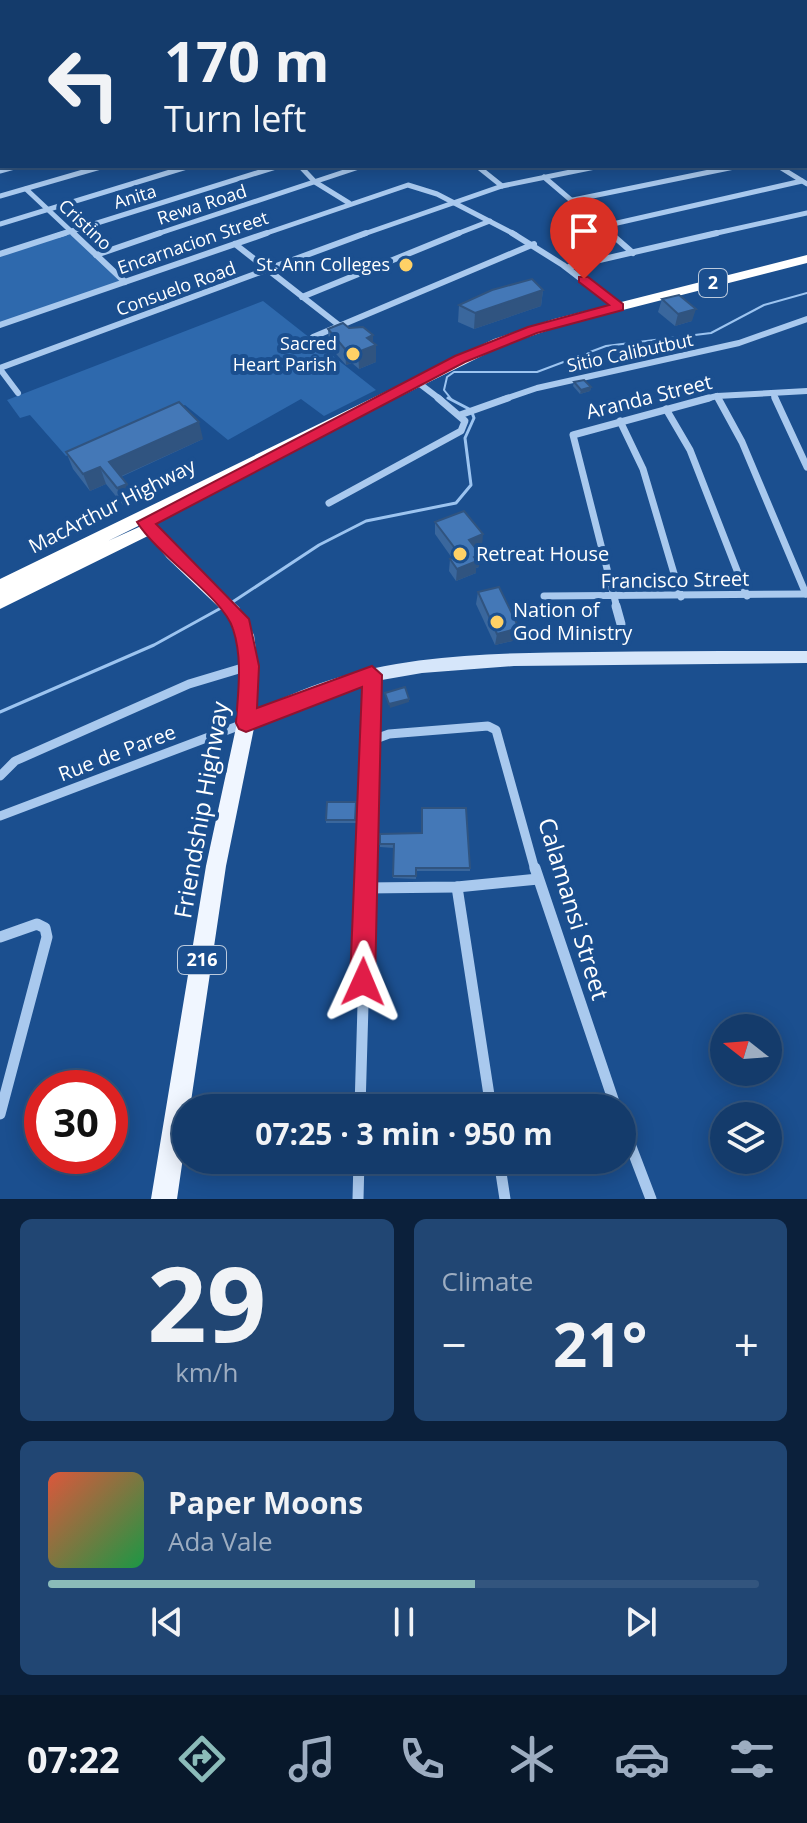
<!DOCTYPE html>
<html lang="en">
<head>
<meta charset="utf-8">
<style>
	body { margin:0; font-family:"Open Sans",sans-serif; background:#214673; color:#f1f3f6; height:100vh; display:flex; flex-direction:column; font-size:30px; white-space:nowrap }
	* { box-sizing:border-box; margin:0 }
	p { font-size:26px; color:#9dadc1 }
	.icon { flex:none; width:44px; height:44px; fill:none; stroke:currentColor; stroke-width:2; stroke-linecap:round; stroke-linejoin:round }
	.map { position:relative; height:1199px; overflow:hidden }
	.drawer { display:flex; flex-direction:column; gap:20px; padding:20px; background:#0b203b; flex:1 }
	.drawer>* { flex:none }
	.guide { position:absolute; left:0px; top:0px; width:808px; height:168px; box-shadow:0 4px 20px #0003,0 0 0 2px #33557e; background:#143b6b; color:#f1f3f6; overflow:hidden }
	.needle { width:52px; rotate:287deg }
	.controls { position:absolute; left:710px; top:1014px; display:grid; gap:16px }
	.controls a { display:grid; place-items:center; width:72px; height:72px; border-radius:50%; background:#143b6b; box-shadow:0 4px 20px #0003,0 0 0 2px #33557e; font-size:40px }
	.speed { position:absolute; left:24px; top:1070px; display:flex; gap:16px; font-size:40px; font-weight:700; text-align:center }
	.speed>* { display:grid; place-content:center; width:104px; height:104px; border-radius:50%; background:#143b6b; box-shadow:0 4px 20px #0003,0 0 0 2px #33557e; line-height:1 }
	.speed .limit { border:12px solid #d22; background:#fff; color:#111 }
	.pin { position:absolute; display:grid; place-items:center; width:68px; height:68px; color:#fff; margin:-82px -34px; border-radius:50% 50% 50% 0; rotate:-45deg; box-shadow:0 0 8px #0007 }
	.pin .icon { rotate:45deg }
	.me { position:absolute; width:88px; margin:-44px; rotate:1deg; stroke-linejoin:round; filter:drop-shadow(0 0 6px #0008) }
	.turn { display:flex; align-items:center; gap:28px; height:168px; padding:0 32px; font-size:36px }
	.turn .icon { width:104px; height:104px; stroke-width:2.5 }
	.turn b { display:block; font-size:56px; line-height:68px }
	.big { font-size:60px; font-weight:700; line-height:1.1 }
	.drawer .card { flex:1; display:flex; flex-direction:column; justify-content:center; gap:12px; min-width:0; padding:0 28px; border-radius:12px; background:#214673 }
	.drawer .dial { align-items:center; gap:0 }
	.dial b { font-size:104px; line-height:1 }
	.song { display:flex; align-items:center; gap:24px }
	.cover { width:96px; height:96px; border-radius:12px; background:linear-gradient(135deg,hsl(10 70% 55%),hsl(140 70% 35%)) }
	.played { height:8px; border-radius:4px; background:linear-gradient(90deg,#8bbbb9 60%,#33557e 60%) }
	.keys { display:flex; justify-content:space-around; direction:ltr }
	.heat { display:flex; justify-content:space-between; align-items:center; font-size:44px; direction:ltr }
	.drawer .tiles { flex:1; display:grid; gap:20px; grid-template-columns:1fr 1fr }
	.card:last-child { grid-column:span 2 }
	.trip { position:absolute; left:172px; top:1094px; width:464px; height:80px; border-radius:40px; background:#143b6b; box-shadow:0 4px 20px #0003,0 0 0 2px #33557e; font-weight:700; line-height:80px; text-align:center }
	.tabs { display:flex; height:128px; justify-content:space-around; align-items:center; background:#08182b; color:#9dadc1 }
	.tabs .icon { width:56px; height:56px }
	.tabs .on { color:#8bbbb9 }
	.tabs b { font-size:36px; color:#f1f3f6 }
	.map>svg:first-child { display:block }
</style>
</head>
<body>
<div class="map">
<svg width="807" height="1199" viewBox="0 0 807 1199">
	<rect width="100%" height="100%" fill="#1b4f8f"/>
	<g fill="#2e69ad">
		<path d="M70,232L121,282L0,324V254Z"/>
		<path d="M263,301L376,390L324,416L301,399L228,440L185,405L66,456L30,415L20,418L7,400Z"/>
	</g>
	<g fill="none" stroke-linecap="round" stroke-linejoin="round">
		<path stroke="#9cc4f0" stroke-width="2" d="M452,400L444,390L447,377L454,372H537L606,346L711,333L764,305L807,293"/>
		<g stroke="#9cc4f0" stroke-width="3">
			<path d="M231,603L319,545L366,521L456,503L471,485L465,438L474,418L471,410L448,398"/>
			<path d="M0,712L154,645L221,608"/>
		</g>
		<g fill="#3c6290" fill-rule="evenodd">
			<path d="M48,0H65L62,2Z"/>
			<path d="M0,9H2L0,14Z"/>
		</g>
		<g stroke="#a9c9ee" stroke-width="4">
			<path d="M390,0L393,2"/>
			<path d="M418,0L422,2"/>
			<path d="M446,0L449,2"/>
			<path d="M477,0L480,2"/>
			<path d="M507,0L510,2"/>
			<path d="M539,0L542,2"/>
			<path d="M565,0L569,2"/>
			<path d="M634,0L639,2"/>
			<path d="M673,0L678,2"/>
			<path d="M740,2L749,0"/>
		</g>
		<g stroke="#a9c9ee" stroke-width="5">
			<path d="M300,166L315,182L349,203"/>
			<path d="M477,166L502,186"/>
			<path d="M778,166L807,184"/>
			<path d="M0,171L18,166"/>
			<path d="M544,177L612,235"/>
			<path d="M26,189L75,235"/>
			<path d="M0,196L104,166"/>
			<path d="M573,200L739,166"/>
			<path d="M0,224L190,166"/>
			<path d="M604,226L802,181"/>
			<path d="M59,235L279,166"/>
			<path d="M154,235L362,166"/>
			<path d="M261,235L408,185L437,194L516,235"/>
			<path d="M361,235L502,186L600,166"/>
			<path d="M454,235L490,221"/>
			<path d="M708,235L807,213"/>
		</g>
		<g stroke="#a9c9ee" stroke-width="6">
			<path d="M73,233L125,282"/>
			<path d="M512,233L563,265L618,307"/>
			<path d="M610,233L633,253"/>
			<path d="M235,244L340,326"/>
			<path d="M0,254L65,233"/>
			<path d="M96,255L160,233"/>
			<path d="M569,267L717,233"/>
			<path d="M302,297L459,233"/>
			<path d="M0,325L267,233"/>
			<path d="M313,337L534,244"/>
			<path d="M0,368L366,233"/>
			<path d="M0,369L18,393"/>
			<path d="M416,381L441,400"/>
			<path d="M773,393L776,400"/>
			<path d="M717,396L719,400"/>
			<path d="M502,400L537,388L739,343L807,319"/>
			<path d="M701,400L717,396L807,391"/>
		</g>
		<g stroke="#a9c9ee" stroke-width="7">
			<path d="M718,398L742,442L806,594"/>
			<path d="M775,398L807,467"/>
			<path d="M666,409L690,450L747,596"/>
			<path d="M460,415L508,398"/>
			<path d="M620,421L643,469L681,597"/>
			<path d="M329,503L461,431L465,421L438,398"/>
			<path d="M544,596L807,594"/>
			<path d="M617,608L573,435L709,398"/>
		</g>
		<g stroke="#a9c9ee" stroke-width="9">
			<path d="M616,606L621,624"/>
			<path d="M370,741L389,734L488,726L496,730L535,870"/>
			<path d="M0,776L15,761L189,684L249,666"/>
			<path d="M0,816L246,723"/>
			<path d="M367,870L372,675"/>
		</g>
		<g stroke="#a9c9ee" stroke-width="11">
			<path d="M535,868L616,1108"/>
			<path d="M457,887L491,1108"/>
			<path d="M365,888L457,887L538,879"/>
			<path d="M0,937L37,924L45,928L47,937L0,1114"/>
			<path d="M360,1108L367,868"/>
			<path d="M622,1123L651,1199"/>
			<path d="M499,1160L505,1199"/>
			<path d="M358,1199L359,1160"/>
		</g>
		<path fill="#d6e6fa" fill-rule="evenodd" d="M807,651V663L514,666L422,673L376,681L332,692L294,707L246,730L240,728L238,723L240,718C270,704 299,690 330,680C415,653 506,653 594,652C665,651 736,651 807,651Z"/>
		<path fill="#f0f6ff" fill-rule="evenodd" d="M141,512L146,513L177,550L239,607L254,635L258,666L255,723L226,866L190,1108H186V1137L177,1199H151L206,866L237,723L240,666L238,635L227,615L167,558L134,517Z"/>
		<path fill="#fff" fill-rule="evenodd" d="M807,255V263L564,325L504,345L108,541L150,522L158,528L156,532L0,609V579L494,339L554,319Z"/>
	</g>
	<g fill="#3a679d">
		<path d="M543,290L541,306L474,329L458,322L459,305Z"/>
		<path d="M662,299L692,321L675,326L658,312Z"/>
		<path d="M349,328L373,343L376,362L359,369L352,363L346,365L329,346L328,329Z"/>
		<path d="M574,382L591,387L590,391L580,394L573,386Z"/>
		<path d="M203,439L121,477L127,484L133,500L123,505L106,484L90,491L73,469L66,452Z"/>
		<path d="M435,522L482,547L476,549L479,567L476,568V573L456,581L449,571L450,559L452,558L435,534Z"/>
		<path d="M478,592L519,628L517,640L495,645L476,604Z"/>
		<path d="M356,802V823H326V820Z"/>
		<path d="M380,834L470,868V871H416V879L393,878L394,848L380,847Z"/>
	</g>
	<g fill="#305480">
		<path d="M543,290L541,306L474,329L475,313Z"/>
		<path d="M696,309L692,321L675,326L678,314Z"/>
		<path d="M373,335V346L376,345V362L359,369L358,352L367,338Z"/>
		<path d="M351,346L352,363L346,365L345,349Z"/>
		<path d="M591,387L590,391L580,394L581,390Z"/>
		<path d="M199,422L203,439L115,479L109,462Z"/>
		<path d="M100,467L106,484L90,491L83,474Z"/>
		<path d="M127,484L133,500L123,505L117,488Z"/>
		<path d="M483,534L482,547L468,552L469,540Z"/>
		<path d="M480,554L479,567L476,568V573L456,581L457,569L474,557Z"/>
		<path d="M519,628L517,640L495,645L497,634Z"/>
		<path d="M409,699V702L390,708L389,704Z"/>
	</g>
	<g fill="#4478b7" stroke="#305480" stroke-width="2">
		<path d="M532,279L543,290L475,313L459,305L492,290Z"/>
		<path d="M679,295L696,309L678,314L662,299Z"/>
		<path d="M343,323L349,328L363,327L373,335L367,338L376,345L358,352L351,346L345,349L328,329Z"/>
		<path d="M584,380L591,387L581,390L574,382Z"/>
		<path d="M179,402L199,422L109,462L127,484L117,488L100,467L83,474L66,452Z"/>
		<path d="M464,511L483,534L469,540L480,554L474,557L477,561L457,569L450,559L460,555L435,522Z"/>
		<path d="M499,587L519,628L497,634L478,592Z"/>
		<path d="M405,687L409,699L389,704L385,693Z"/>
		<path d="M327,802H356L355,820H326Z"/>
		<path d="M422,808H466L470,868H416V876H393L394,844H380V834L422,833Z"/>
	</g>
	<path fill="#e11d48" stroke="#92132f" stroke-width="2" d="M579,277H588L623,304V310L537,333L465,362L156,524L249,619L259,666L257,708L372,666L382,675L375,982L372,991L363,995L354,991L350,982L362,687L246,732L239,729L236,723C238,692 243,659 233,629C224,598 158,556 137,522L455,356L528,327L609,305L579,282Z"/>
	<g fill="#ffd166" stroke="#1b4f8f" stroke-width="3">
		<circle cx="406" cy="265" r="8"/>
		<circle cx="353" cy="354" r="8"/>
		<circle cx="460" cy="554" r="8"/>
		<circle cx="497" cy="622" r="8"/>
	</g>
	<g text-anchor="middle" stroke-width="8" stroke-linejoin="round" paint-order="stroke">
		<g font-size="18" fill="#fff" stroke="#1b4f8f">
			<text transform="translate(135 197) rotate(-17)" y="6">Anita</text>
			<text transform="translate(202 205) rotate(-18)" y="6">Rewa Road</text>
			<text transform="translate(85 225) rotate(43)" y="6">Cristino</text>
			<text transform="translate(193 243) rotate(-19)" y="6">Encarnacion Street</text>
			<text transform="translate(176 289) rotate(-20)" y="6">Consuelo Road</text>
			<text transform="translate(630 353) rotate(-12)" y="6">Sitio Calibutbut</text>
		</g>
		<g font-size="18" fill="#fff" stroke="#1b4f8f" text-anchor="end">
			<text x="390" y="271">St. Ann Colleges</text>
			<text x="337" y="350">Sacred<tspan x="337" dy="21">Heart Parish</tspan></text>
		</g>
		<g fill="#1b4f8f" stroke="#bbcadd" stroke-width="2">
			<rect x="699" y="269" width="28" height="28" rx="6"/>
			<rect x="178" y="946" width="48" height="28" rx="6"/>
		</g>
		<g font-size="18" font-weight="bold" fill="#fff">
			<text x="713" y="289">2</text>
			<text x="202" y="966">216</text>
		</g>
		<g font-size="20" fill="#fff" stroke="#1b4f8f">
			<text transform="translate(649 397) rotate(-14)" y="7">Aranda Street</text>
			<text transform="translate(112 506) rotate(-27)" y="7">MacArthur Highway</text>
			<text transform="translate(675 580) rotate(-1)" y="7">Francisco Street</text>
			<text transform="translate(117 753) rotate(-21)" y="7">Rue de Paree</text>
		</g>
		<g font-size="20" fill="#fff" stroke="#1b4f8f" text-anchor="start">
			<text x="476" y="561">Retreat House</text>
			<text x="513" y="617">Nation of<tspan x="513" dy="23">God Ministry</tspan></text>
		</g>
		<g font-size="24" fill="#fff" stroke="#1b4f8f">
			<text transform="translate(202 810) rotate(-80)" y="8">Friendship Highway</text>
			<text transform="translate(573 909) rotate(73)" y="8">Calamansi Street</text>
		</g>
	</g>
</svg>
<div class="controls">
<a><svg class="needle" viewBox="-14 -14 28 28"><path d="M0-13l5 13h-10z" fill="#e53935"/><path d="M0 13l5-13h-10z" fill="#9dadc1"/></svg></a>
<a><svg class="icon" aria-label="layers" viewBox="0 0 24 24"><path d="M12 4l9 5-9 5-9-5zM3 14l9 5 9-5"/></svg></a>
</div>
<div class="speed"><div class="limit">30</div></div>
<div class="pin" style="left:584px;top:279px;background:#d93025"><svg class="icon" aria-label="arrive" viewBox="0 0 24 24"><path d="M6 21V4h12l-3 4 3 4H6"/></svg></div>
<svg class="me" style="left:363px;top:982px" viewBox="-20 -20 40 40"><path d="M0-17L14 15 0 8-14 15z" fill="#e11d48" stroke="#fff" stroke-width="4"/></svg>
<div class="trip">07:25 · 3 min · 950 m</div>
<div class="guide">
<div class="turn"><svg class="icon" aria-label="left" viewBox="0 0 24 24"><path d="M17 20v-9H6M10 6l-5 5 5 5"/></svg><div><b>170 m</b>Turn left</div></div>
</div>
</div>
<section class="drawer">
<div class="tiles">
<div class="card dial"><b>29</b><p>km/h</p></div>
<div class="card"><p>Climate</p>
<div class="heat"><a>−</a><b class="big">21°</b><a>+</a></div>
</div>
<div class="card">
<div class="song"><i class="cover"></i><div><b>Paper Moons</b><p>Ada Vale</p></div></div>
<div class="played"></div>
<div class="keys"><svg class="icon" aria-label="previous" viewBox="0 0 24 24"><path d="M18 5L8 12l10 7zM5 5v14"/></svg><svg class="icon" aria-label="pause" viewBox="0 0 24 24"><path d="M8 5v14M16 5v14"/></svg><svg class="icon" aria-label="next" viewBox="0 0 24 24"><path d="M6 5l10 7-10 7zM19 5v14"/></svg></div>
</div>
</div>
</section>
<nav class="tabs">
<b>07:22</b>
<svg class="icon on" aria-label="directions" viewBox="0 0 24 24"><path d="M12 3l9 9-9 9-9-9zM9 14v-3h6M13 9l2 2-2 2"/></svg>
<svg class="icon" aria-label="music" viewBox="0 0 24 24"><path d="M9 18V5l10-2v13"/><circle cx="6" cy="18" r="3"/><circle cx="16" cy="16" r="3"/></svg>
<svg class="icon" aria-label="phone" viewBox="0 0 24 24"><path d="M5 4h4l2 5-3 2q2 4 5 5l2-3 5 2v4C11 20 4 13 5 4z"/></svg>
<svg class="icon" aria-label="climate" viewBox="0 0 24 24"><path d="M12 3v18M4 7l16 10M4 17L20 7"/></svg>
<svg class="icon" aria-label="car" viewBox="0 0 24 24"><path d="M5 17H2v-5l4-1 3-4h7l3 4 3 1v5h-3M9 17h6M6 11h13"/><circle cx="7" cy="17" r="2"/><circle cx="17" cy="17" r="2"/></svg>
<svg class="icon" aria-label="filters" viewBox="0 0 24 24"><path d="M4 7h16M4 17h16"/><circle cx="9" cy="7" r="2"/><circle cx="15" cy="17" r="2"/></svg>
</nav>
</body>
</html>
